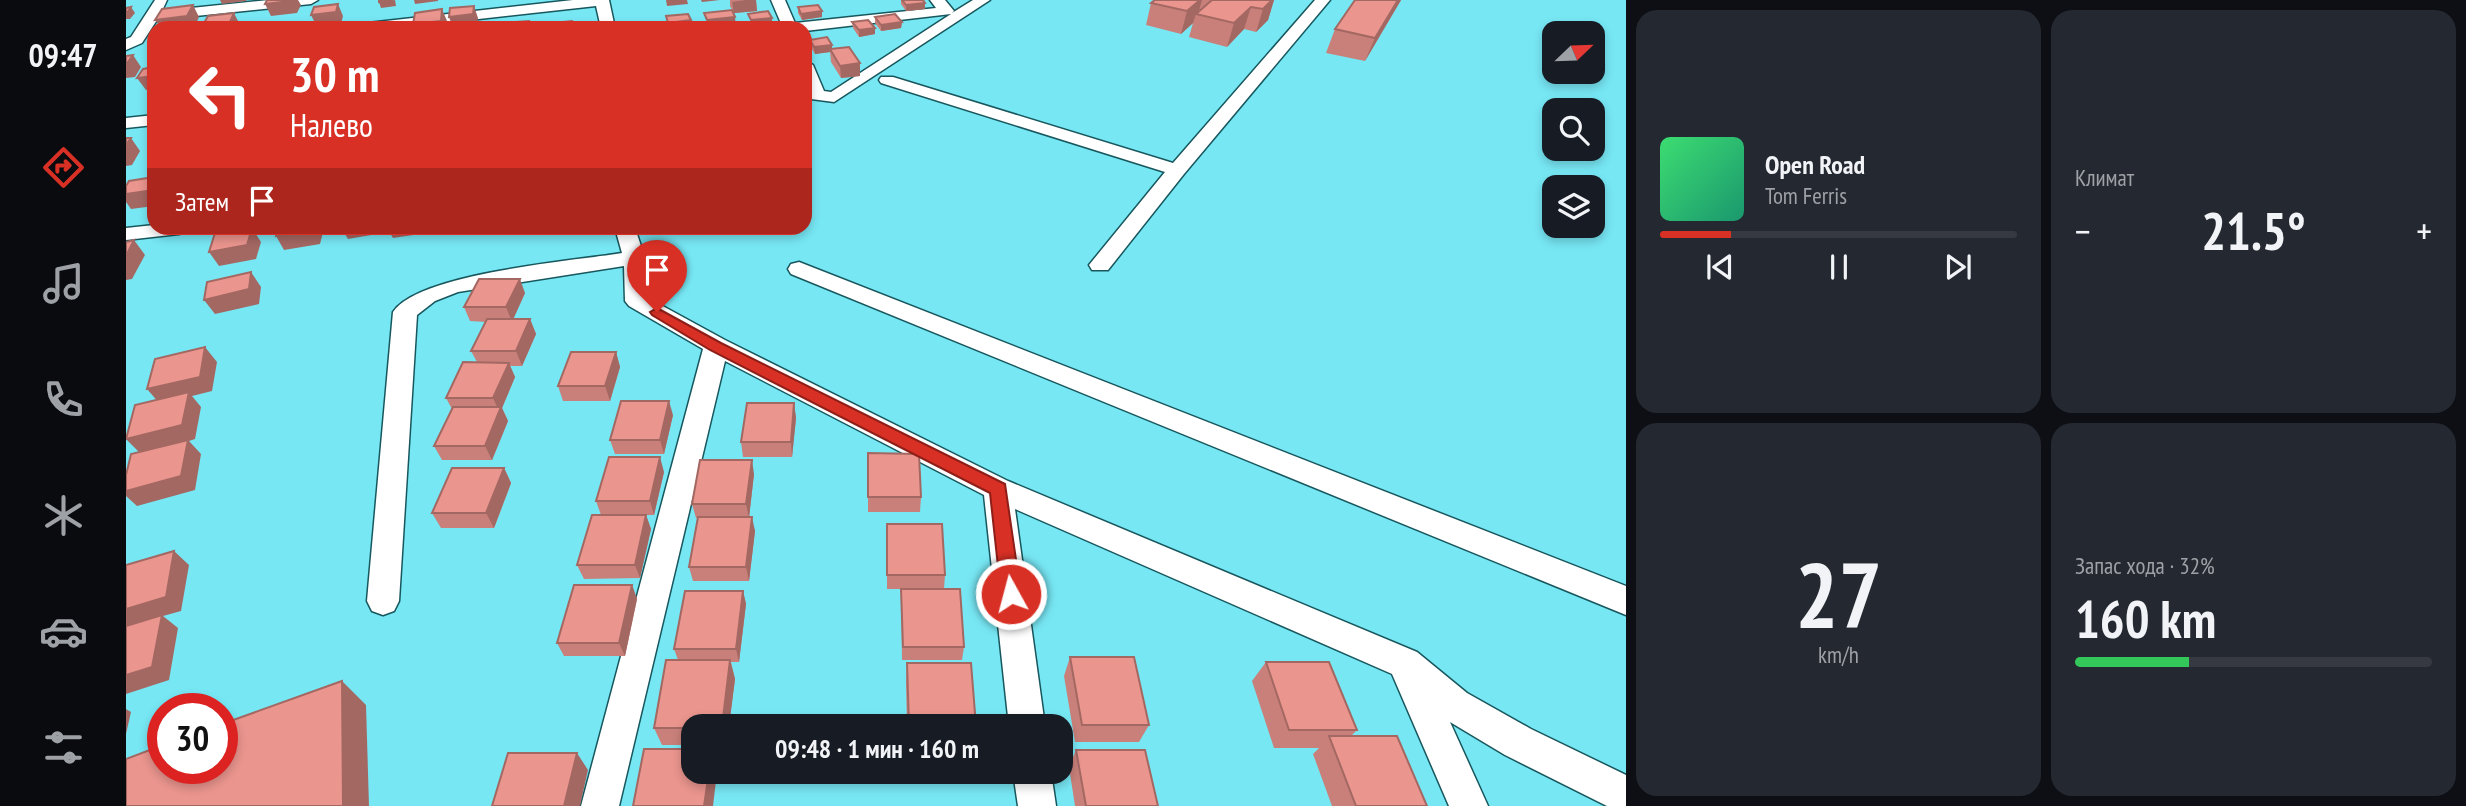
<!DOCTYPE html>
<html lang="ru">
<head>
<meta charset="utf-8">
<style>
	body { margin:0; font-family:"PT Sans Narrow",sans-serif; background:#242831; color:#f1f3f6; height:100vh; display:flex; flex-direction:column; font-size:26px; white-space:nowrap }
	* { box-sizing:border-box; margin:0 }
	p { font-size:23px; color:#9ea1a6 }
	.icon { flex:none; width:38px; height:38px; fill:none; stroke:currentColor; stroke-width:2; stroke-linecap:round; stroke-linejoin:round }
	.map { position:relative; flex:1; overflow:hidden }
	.drawer { display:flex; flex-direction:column; gap:10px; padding:10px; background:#0d0f14; width:840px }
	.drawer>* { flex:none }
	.guide { position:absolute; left:21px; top:21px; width:665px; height:214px; border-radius:21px; box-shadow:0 4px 10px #0003; background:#d93025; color:#fff; overflow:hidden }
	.needle { width:46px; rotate:67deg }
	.controls { position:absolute; left:1416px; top:21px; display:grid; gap:14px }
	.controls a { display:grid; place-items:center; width:63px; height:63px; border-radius:14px; background:#171b24; box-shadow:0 4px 10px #0003; font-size:35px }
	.speed { position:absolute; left:21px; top:693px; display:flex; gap:14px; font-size:35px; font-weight:700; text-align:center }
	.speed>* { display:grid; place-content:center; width:91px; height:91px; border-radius:50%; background:#171b24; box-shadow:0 4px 10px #0003; line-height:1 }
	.speed .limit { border:10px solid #d22; background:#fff; color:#111 }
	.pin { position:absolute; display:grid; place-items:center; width:60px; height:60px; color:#fff; margin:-72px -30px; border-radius:50% 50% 50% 0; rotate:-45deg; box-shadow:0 0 7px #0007 }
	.pin .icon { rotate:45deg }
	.me { position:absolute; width:77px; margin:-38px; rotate:353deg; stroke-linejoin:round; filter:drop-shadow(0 0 5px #0008) }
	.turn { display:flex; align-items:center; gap:24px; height:147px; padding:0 28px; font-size:32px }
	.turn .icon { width:91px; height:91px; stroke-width:2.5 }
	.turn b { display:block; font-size:49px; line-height:60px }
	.then { display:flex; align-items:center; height:66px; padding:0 28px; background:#0003; gap:14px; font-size:26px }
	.big { font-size:52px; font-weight:800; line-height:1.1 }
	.drawer .widget { flex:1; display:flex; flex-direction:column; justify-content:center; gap:10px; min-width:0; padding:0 24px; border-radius:21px; background:#242831 }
	.drawer .dial { align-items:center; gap:0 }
	.dial b { font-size:91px; line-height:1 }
	.song { display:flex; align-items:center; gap:21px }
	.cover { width:84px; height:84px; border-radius:10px; background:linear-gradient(135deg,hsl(140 70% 55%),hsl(160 70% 35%)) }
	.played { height:7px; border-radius:4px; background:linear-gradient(90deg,#d93025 20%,#363941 20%) }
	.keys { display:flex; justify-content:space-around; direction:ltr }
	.heat { display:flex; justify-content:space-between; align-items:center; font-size:38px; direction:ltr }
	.charge { height:10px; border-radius:5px; background:linear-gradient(90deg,#34c759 32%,#363941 0) }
	.drawer .tiles { flex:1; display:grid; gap:10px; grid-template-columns:repeat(2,1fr) }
	.trip { position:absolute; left:555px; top:714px; width:392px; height:70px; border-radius:21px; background:#171b24; box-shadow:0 4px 10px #0003; font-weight:800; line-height:70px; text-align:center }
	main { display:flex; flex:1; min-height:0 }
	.dock { display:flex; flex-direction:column; width:126px; justify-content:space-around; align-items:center; background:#090b0e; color:#9ea1a6 }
	.dock .icon { width:49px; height:49px }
	.dock .selected { color:#d93025 }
	.dock b { font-size:32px; color:#f1f3f6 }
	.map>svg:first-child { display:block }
</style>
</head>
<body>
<main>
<nav class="dock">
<b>09:47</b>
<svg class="icon selected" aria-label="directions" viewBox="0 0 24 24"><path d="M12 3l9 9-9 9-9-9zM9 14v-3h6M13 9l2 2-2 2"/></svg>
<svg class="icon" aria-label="music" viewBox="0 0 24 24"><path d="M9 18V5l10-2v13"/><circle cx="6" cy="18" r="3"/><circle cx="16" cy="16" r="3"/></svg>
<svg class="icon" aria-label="phone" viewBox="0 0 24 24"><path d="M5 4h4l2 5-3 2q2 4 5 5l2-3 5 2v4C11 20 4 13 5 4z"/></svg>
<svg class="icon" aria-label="climate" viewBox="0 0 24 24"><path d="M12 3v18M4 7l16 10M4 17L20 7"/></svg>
<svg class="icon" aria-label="car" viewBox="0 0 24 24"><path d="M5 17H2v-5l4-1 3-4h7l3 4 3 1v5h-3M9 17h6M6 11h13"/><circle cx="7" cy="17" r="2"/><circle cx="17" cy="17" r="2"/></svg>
<svg class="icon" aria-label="filters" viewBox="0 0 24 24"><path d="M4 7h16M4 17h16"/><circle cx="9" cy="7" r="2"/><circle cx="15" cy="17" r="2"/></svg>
</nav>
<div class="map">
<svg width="1500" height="806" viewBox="0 0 1500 806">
	<rect width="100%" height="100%" fill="#77e7f4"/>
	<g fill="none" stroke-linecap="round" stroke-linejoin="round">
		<g stroke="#17575d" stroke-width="3">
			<g id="minor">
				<path d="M29,0H41L36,11L143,0H192L185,4L31,20L16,43L0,50V39L5,37Z"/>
				<path d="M447,0H483L489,28H475L470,6L273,28H226L233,24Z"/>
				<path d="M645,0H659L669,23L810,8L804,0H819L828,11L826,13L847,0H864L708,102L685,99L679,86V60L687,65L698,91L705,92L825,14L679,31V28H657Z"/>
				<path d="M1189,0H1204L1058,174L982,270H966L963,265L1039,172L755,83L753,80L755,77H767L1047,163Z"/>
				<path d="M28,115V125L0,128V118Z"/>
				<path d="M28,225V228H63L60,232L53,234L0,240V228Z"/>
				<path d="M489,228H509L519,258L522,298L599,340L882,481L1291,652L1341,693L1405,729L1500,775V806H1481L1379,755L1324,722L1362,806H1323L1266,674L889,509L919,726H883L858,495L599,361L493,806H455L577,349L503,306L499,301L498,266L332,292L309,301L291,315L273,601L268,611L257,615L246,611L241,601L267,312C293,273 447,261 496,253Z"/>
				<path d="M673,262L1500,586V615L665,274L662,269L665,264Z"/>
				<path d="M887,772H925L930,806H892Z"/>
			</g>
		</g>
		<use href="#minor" fill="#fff" fill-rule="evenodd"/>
	</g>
	<g fill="#c9807a">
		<path d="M604,0H630L631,11L608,13L604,6Z"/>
		<path d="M775,0H797L799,9L780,11L775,4Z"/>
		<path d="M1029,0H1148L1142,20L1130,32L1118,29L1101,47L1063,37L1067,23L1055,34L1020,25L1025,3Z"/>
		<path d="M1229,0H1275L1239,61L1200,53L1209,29Z"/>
		<path d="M672,7L696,17L676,20L672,13Z"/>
		<path d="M749,17L776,22L775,28L755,31L749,23Z"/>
		<path d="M726,22L749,34L733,37L727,28Z"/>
		<path d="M684,40L706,49L734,76L715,78L705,62L704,52L689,54L684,46Z"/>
		<path d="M399,293L387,319H404L410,334L396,366H384L389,377L376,408L382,421L366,460H316L308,446L326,409L320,398L351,362L345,351L360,322L344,321L338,307Z"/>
		<path d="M490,352L494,367L484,401H437L432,386Z"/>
		<path d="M668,403L670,418L666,457H617L615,442Z"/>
		<path d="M547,415L538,454H489L484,440Z"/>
		<path d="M742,453L795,497L794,512H742Z"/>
		<path d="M378,468L385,483L368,528H315L306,513Z"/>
		<path d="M538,472L528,515H520L525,529L514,578L458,579L451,565L475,515L470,501Z"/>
		<path d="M628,474L623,517L629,531L623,581H567L563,567L572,518H570L566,504Z"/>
		<path d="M761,524L819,575L818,589H761Z"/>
		<path d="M506,585L511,599L499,656H438L431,643Z"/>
		<path d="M775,589L838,647L836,660H776Z"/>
		<path d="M617,591L620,604L613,662H605L609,679L603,726H567V745H536L528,728L552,660L548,649Z"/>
		<path d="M944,657L1023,725L1013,742H949L938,676Z"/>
		<path d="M1140,662L1231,730L1225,736L1301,806H1206L1187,754L1193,748H1148L1126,681Z"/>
		<path d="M781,663L850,726H781L780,682Z"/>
		<path d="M950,750L1032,806H949L943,767Z"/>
	</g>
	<g fill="#a46863">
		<path d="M94,0H121L120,1L96,4Z"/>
		<path d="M165,0H172L175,5L171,13L145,16L139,4Z"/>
		<path d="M269,0L270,6L255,8L253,2Z"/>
		<path d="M288,0H312V1L289,4Z"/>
		<path d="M540,0H561L562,4L541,6Z"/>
		<path d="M575,0H594L576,2Z"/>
		<path d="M620,0H630L631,11L608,13L606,2Z"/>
		<path d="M1074,0H1076L1072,15L1070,14L1067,23L1055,34L1061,11Z"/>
		<path d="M1137,0H1148L1142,20L1130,32L1137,9Z"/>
		<path d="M1272,0H1275L1239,61L1249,38Z"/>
		<path d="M799,3V9L780,11V5Z"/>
		<path d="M212,4L217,16L215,24L191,27L185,15Z"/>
		<path d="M67,5L73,17L68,28H35L29,20Z"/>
		<path d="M348,6L352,18L351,26L327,28L323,17Z"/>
		<path d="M5,7L9,13L4,19H0V13Z"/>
		<path d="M1125,7L1118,29L1101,47L1108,23Z"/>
		<path d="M316,9L321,21L320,28H288L287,24Z"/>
		<path d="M696,11V17L676,20L675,14Z"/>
		<path d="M108,13L114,25L113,28H79L77,25Z"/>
		<path d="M609,17L610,28H582L581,20Z"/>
		<path d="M646,18V24L625,27V20Z"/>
		<path d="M565,20V26L543,28L542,23Z"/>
		<path d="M776,22L775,28L755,31V25Z"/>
		<path d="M749,28V34L733,37V30Z"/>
		<path d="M706,45V52L704,49V52L689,54L688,47Z"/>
		<path d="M7,55L15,67L9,77L0,78V65Z"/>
		<path d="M734,63V76L715,78L714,66Z"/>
		<path d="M28,76V89L20,90L11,78Z"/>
		<path d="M5,138L14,151L6,165L0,166V145Z"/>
		<path d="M28,190V206L5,209L0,202V194Z"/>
		<path d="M126,228L135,242L130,259L93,266L83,252Z"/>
		<path d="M187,228H198L194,244L158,250L150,236Z"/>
		<path d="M215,228H257V233L222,239Z"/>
		<path d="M261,228H302L301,233L267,238Z"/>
		<path d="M8,240L19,255L6,279L0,280V256Z"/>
		<path d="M125,272L135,287L133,304L89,314L78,300Z"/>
		<path d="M394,279L399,293L386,322L380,307Z"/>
		<path d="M404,319L410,334L396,366L390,351Z"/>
		<path d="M79,347L91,362L86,391L66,396L75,407L69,439L63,441L75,454L69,490L11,506L0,496V491L14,453L0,439L34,404L21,389Z"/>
		<path d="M490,352L494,367L484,401L479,386Z"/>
		<path d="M383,363L389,377L376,408L382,421L366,460L359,446L373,411L367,398Z"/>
		<path d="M543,401L547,415L538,454L534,440Z"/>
		<path d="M668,403L670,418L666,457L665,442Z"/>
		<path d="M534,457L538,472L528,515L524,501Z"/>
		<path d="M626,460L628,474L623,518L620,504Z"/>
		<path d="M378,468L385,483L368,528L360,513Z"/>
		<path d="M520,515L525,529L514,578L509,565Z"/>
		<path d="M626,517L629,531L623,581L620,567Z"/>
		<path d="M48,551L63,565L55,611L37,616L52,628L43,680L0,694V609Z"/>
		<path d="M506,585L511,599L499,656L493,643Z"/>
		<path d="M617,591L620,604L613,662L610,649Z"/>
		<path d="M604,660L609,679L603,726H596Z"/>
		<path d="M216,681L240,705L243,806H217Z"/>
		<path d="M0,709L5,712L0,734Z"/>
		<path d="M451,753L462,770L454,806H438Z"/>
		<path d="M583,772H591L587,806H578Z"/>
	</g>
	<g fill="#ea958e" stroke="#a46863" stroke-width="2">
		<path d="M141,0H165V1L139,4Z"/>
		<path d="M253,0H267L253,2Z"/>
		<path d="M776,0H797L799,3L780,5Z"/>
		<path d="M1029,0H1074L1061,11L1025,3Z"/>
		<path d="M1086,0H1146L1137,9L1125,7L1108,23L1070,14Z"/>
		<path d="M1229,0H1272L1249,38L1209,29Z"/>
		<path d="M212,4L210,12L185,15L188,7Z"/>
		<path d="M67,5L61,16L29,20L36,9Z"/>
		<path d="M692,5L696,11L675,14L672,7Z"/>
		<path d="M348,6L347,14L323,17L324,8Z"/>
		<path d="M5,7L1,13H0V8Z"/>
		<path d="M316,9L315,21L287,24L289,13Z"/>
		<path d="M606,10L609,17L581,20L578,13Z"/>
		<path d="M642,11L646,18L625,20L622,14Z"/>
		<path d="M108,13L104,22L77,25L82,16Z"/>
		<path d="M562,14L565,20L542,23L540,16Z"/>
		<path d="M769,14L776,22L755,25L749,17Z"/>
		<path d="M742,20L749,28L733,30L726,22Z"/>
		<path d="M403,21L402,28H374L375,23Z"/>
		<path d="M446,21V27L407,28V25Z"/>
		<path d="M701,37L706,45L688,47L684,40Z"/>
		<path d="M723,47L734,63L714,66L704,49Z"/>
		<path d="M7,55L0,65V56Z"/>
		<path d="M28,67V76L11,78L17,69Z"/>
		<path d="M0,138H5L0,145Z"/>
		<path d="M28,177V190L0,194V186L3,181Z"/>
		<path d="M126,228L121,245L83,252L89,233Z"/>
		<path d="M152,228H187L186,230L150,236Z"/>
		<path d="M8,240L0,256V242Z"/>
		<path d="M125,272L123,289L78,300L81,282Z"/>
		<path d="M353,279H394L380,307H338Z"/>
		<path d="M361,319H404L390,351H345Z"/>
		<path d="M79,347L74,377L21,389L29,359Z"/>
		<path d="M445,352H490L479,386H432Z"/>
		<path d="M337,362L383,363L367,398H320Z"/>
		<path d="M63,392L56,425L0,439L9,405Z"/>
		<path d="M495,401H543L534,440H484Z"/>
		<path d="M621,403H668L665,442H615Z"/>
		<path d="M327,407H375L359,446H308Z"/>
		<path d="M62,440L55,476L0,491V475L5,454Z"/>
		<path d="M742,453L793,454L795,497H742Z"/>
		<path d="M483,457H534L524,501H470Z"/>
		<path d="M574,460H626L620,504H566Z"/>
		<path d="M326,468H378L360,513H306Z"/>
		<path d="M466,515H520L509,565H451Z"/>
		<path d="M572,517H626L620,567H563Z"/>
		<path d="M761,524H816L819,575H761Z"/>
		<path d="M48,551L40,597L0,609V565Z"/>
		<path d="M448,585H506L493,643H431Z"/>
		<path d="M775,589H834L838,647H777Z"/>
		<path d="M559,591H617L610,649H548Z"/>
		<path d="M36,615L26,667L0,675V626Z"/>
		<path d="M944,657H1008L1023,725H956Z"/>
		<path d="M540,660H604L596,726H567V728H528Z"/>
		<path d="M1140,662H1203L1231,730H1163Z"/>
		<path d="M781,663H845L850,726H783Z"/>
		<path d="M216,681L217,806H0V759L37,745V768H96V724Z"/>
		<path d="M1203,736H1271L1301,806H1230Z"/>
		<path d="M518,749H567V772H583L578,806H507Z"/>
		<path d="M950,750H1019L1032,806H960Z"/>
		<path d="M382,753H451L438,806H366Z"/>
	</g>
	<path fill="#d93025" stroke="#8d1f18" stroke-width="2" d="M531,308L595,343L879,484L895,594L892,600L885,603L878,600L875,594L864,493L584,350L526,315L524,312Z"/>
</svg>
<div class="controls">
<a><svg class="needle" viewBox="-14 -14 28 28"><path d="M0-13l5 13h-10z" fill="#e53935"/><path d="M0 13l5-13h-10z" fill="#9ea1a6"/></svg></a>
<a><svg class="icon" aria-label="search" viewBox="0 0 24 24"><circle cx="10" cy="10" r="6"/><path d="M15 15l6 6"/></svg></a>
<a><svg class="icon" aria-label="layers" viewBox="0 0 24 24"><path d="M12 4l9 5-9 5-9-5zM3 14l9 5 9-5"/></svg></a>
</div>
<div class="speed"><div class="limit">30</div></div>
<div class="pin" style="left:531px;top:312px;background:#d93025"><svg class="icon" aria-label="arrive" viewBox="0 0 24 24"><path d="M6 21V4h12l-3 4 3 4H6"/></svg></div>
<svg class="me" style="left:885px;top:594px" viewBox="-20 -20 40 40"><circle r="17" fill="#d93025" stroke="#fff" stroke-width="3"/><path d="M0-11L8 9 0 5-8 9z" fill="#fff"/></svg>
<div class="trip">09:48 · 1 мин · 160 m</div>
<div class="guide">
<div class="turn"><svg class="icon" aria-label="left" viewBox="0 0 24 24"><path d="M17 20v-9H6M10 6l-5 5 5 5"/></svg><div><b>30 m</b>Налево</div></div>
<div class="then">Затем<svg class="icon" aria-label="arrive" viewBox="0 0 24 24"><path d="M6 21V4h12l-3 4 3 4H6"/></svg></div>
</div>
</div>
<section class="drawer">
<div class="tiles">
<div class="widget">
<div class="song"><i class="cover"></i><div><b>Open Road</b><p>Tom Ferris</p></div></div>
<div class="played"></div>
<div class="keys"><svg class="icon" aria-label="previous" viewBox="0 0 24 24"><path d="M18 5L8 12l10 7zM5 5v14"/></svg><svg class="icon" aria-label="pause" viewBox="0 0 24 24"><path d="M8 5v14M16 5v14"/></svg><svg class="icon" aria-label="next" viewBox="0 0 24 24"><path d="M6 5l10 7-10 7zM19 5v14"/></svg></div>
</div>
<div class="widget"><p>Климат</p>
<div class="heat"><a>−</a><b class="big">21.5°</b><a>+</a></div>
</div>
<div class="widget dial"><b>27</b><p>km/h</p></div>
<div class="widget"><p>Запас хода · 32%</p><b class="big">160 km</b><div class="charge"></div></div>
</div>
</section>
</main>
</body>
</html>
